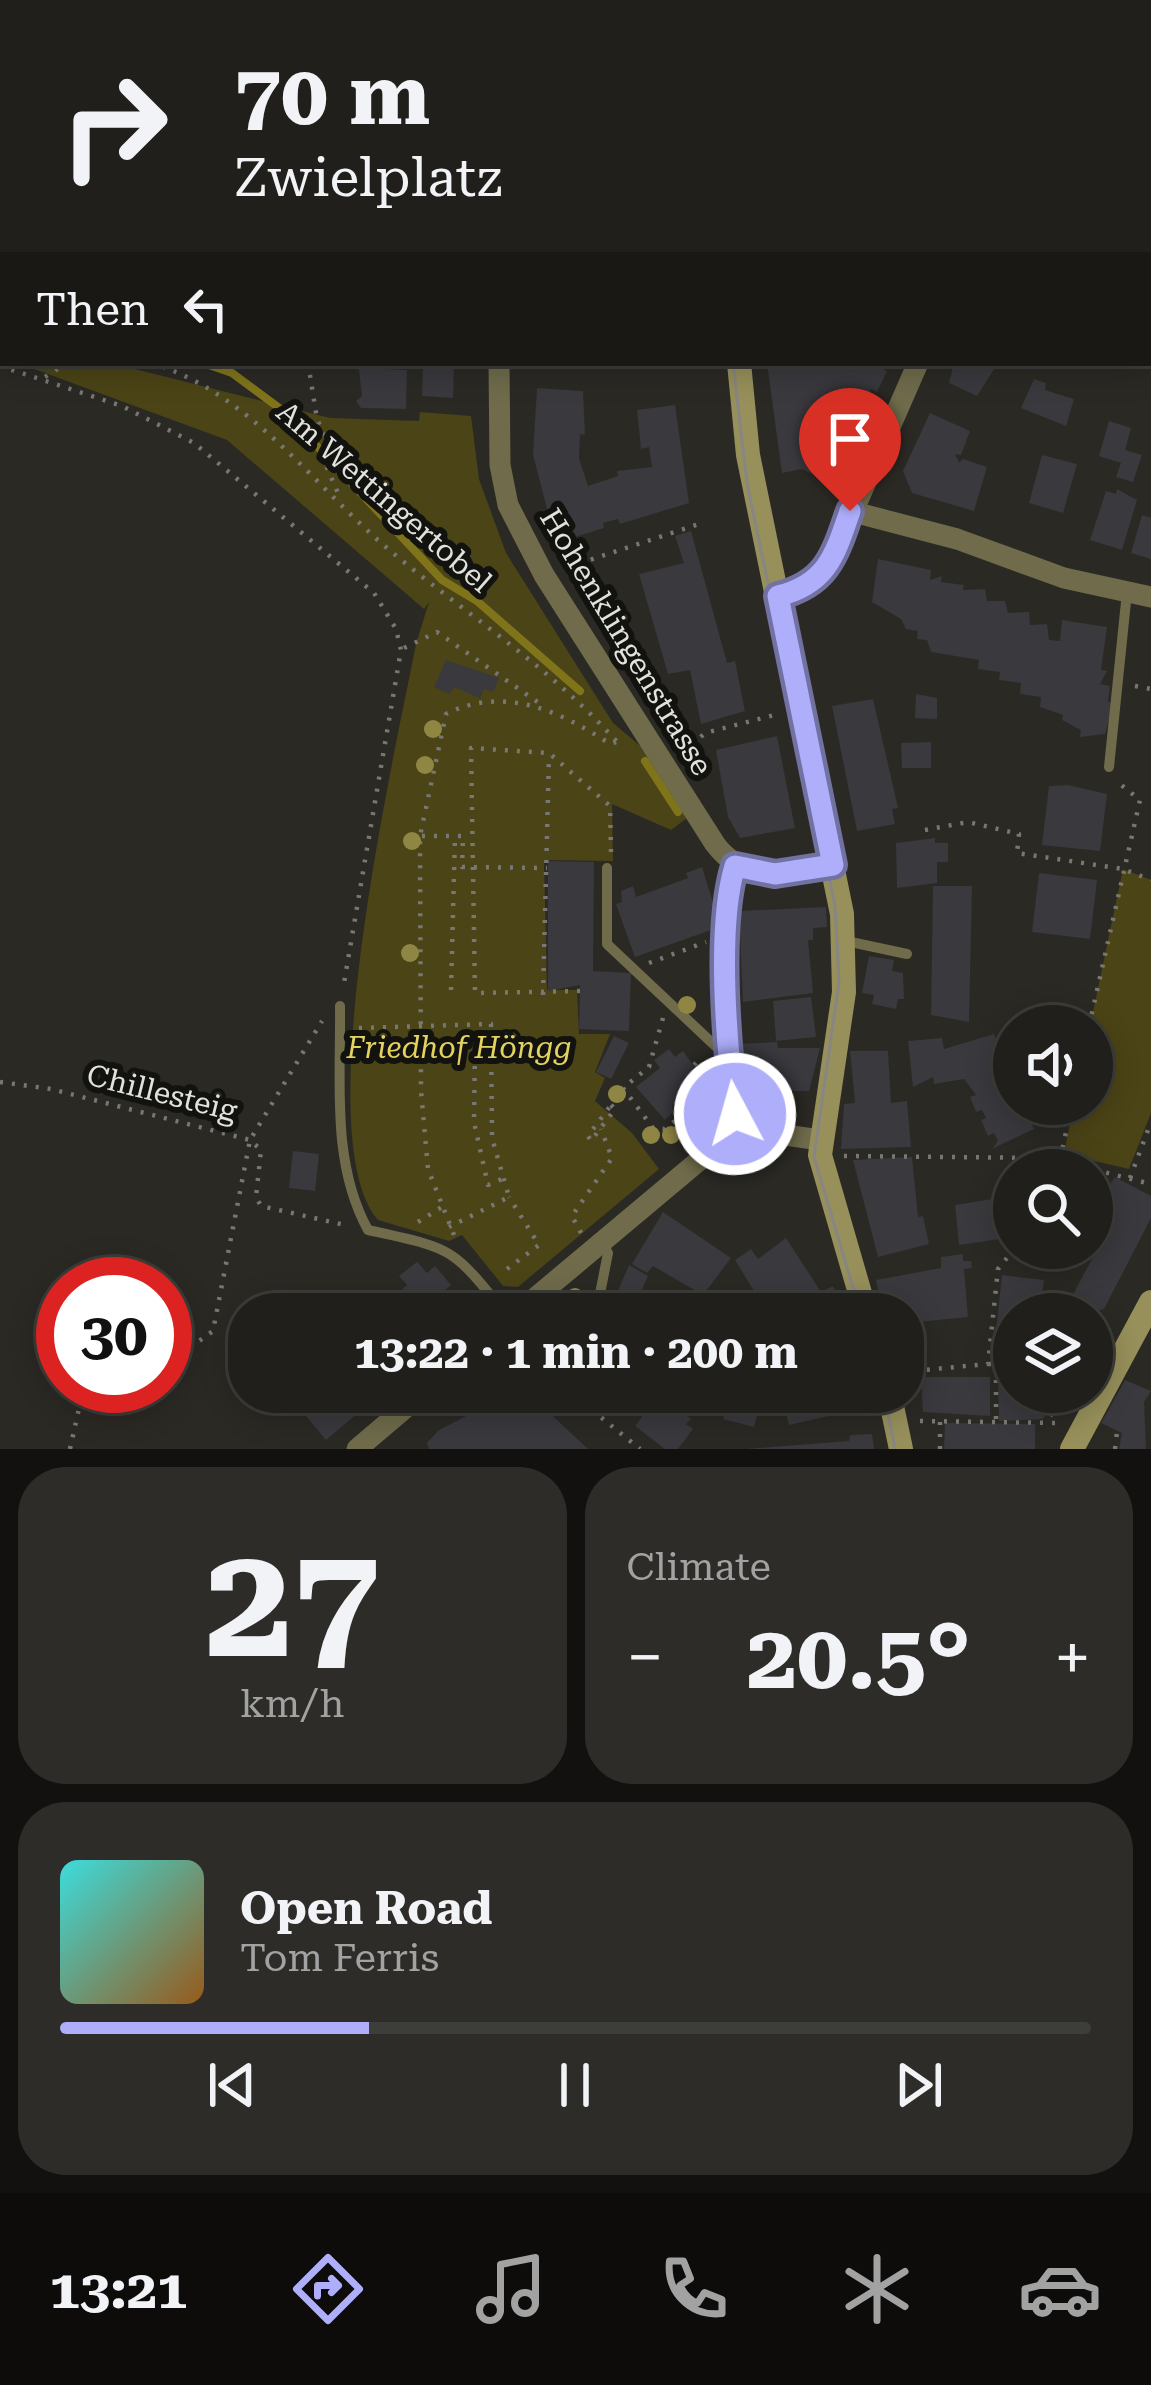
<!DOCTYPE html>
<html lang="en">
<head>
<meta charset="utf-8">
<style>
	body { margin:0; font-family:"Roboto Serif",serif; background:#2d2c28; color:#f1f3f6; height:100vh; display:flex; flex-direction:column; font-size:45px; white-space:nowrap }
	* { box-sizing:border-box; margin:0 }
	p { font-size:39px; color:#a2a2a3 }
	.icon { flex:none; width:66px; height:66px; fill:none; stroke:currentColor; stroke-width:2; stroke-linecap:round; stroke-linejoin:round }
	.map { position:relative; height:1449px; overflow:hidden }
	.sheet { display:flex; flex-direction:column; gap:18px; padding:18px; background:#12110f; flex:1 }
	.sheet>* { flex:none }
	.banner { position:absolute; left:0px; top:0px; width:1152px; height:366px; box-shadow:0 6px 30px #0003,0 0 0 3px #3d3d3a; background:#201f1b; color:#f1f3f6; overflow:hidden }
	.buttons { position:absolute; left:993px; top:1005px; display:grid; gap:24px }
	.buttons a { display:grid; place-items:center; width:120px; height:120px; border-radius:50%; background:#201f1b; box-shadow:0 6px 30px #0003,0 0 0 3px #3d3d3a; font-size:60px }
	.speed { position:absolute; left:36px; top:1257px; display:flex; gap:24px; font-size:60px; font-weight:700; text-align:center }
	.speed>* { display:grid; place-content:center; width:156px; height:156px; border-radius:50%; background:#201f1b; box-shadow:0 6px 30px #0003,0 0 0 3px #3d3d3a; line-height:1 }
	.speed .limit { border:18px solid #d22; background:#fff; color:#111 }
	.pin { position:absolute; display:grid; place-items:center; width:102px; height:102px; color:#fff; margin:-123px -51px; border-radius:50% 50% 50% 0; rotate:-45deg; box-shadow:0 0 12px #0007 }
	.pin .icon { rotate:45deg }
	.me { position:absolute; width:132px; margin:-66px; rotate:354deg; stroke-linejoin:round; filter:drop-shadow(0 0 9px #0008) }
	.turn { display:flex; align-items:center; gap:42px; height:252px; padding:0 36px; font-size:54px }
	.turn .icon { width:156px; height:156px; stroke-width:2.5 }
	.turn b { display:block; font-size:84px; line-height:102px }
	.then { display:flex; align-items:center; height:114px; padding:0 36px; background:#0003; gap:24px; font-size:45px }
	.big { font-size:90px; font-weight:700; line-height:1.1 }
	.sheet .card { flex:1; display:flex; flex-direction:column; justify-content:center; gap:18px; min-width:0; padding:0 42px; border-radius:48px; background:#2d2c28 }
	.sheet .dial { align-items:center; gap:0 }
	.dial b { font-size:156px; line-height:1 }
	.song { display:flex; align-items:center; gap:36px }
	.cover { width:144px; height:144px; border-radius:18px; background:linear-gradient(135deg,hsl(180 70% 55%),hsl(30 70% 35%)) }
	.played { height:12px; border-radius:6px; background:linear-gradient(90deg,#aeaefa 30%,#3d3d3a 30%) }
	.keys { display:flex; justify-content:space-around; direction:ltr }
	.heat { display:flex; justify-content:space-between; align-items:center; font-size:66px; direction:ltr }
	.sheet .tiles { flex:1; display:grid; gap:18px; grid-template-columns:1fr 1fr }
	.card:last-child { grid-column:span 2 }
	.trip { position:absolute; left:228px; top:1293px; width:696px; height:120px; border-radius:48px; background:#201f1b; box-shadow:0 6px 30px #0003,0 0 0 3px #3d3d3a; font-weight:700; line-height:120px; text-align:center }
	.tab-bar { display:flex; height:192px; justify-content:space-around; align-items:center; background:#0d0c0b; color:#a2a2a3 }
	.tab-bar .icon { width:84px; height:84px }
	.tab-bar .selected { color:#aeaefa }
	.tab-bar b { font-size:54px; color:#f1f3f6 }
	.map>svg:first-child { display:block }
</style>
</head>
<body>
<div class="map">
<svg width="1151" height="1449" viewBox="0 0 1151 1449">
	<rect width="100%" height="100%" fill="#2a2924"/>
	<g fill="#4b4416">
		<path d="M18,363H111L330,418L419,421L420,412L471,416L479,479L506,553L613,723L644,749L687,818L671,830L612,804L613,861L544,860L547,990H577L579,1034H610L595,1072L605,1078L595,1101L632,1133L659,1169L518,1287L503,1286L462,1235L449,1241L378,1220C306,1137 395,754 416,644L429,602L424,609L227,440Z"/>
		<path d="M1123,869L1151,880V1113L1129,1169L1064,1154L1074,1104H1092L1090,1026Z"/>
	</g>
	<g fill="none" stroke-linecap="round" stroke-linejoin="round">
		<g stroke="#80741a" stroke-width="8">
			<path d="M0,323L3,324"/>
			<path d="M203,363L232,373L286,413L442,580L477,601L580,691"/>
			<path d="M645,761L678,812"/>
		</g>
	</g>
	<g fill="#39393e">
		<path d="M348,363H386V369L407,370L406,409L361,408L356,401L362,396L359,370Z"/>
		<path d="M423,363H454L453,398L422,396Z"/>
		<path d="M767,363H883L881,368L887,371L877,392L871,389L866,399L872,402L868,412L862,409L852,429L859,432L853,445L846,441L842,450L848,452L837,474L832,471L822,479L802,469L782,473Z"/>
		<path d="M954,363L958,364L998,363L977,396L949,383Z"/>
		<path d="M1034,379L1046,383L1045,390L1074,399L1066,426L1021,408Z"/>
		<path d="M537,388L583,391L585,435L580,434L579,458L588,486L618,476L617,471L652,467L649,447L641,449L637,410L675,405L689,503L620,524L618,519L603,523L604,528L556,543L533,455Z"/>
		<path d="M930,413L970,431L961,455L955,454L959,463L963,459L987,467L974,511L912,493L903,471Z"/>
		<path d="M1109,421L1131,428L1125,450L1142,455L1133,482L1116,477L1121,463L1099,456Z"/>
		<path d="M1042,455L1077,464L1063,513L1029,503Z"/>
		<path d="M1117,489L1137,500L1122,550L1090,540L1106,491L1116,494Z"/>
		<path d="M1142,515L1151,518V559L1131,553Z"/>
		<path d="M691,531L727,663L735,661L745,711L701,724L690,670L668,674L639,574L684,563L675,536Z"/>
		<path d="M878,559L931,570L930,580L942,576L941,582L964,585L963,590L985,589L987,601H1005L1008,613L1029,612L1030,625L1047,624L1049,640L1060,641L1062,620L1107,627L1101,670L1107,671L1100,684L1110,686L1108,702L1114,703L1105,734L1080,737L1081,730L1062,720L1063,715L1040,707L1041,697L1020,694L1021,683L999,680L1000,672L978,669L979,660L931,652L927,640L917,639L918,631L906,629L901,619L872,602Z"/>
		<path d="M446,660L499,678L493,692L484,689L480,698L454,687L450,694L434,687Z"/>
		<path d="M916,694L937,698V719L915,718Z"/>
		<path d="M873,699L898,808L892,809L895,824L857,831L832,706Z"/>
		<path d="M777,736L795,828L740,838L728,817L716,750Z"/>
		<path d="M931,742V768H902L901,743Z"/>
		<path d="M1068,785L1107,794L1100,851L1042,845L1049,786Z"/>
		<path d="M935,838V843H948V862H937V883L897,888L896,843Z"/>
		<path d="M548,861L594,862L593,971L631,973L629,1031L579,1029L580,985L548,991Z"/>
		<path d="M702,867L722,932L713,935L711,930L635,957L616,904L622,902L621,891L633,886L636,897L688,878L686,873Z"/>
		<path d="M1039,873L1097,880L1090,939L1032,932Z"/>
		<path d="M933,886H972L969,1022L931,1015Z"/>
		<path d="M826,907L827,927L813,928V940H808L813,993L743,1002L739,911Z"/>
		<path d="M869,956L894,960L892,971L903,973L904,999H898L896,1009L872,1004L874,995L862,993Z"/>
		<path d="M811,997L816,1037L776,1041L773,1001Z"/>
		<path d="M994,1034L999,1045L993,1047L996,1056L1003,1055L1014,1104H1022L1034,1129L992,1149L998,1141L994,1133L988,1136L981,1120L986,1118L982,1110L976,1112L970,1097L976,1095L964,1079L934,1084L933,1077L913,1087L908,1041L942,1038L944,1049Z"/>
		<path d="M614,1036L629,1043L611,1079L596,1072Z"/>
		<path d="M777,1042L778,1048H820L809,1091H747L738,1044Z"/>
		<path d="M669,1049L675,1057L683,1051L704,1080L672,1105L673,1112L665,1120L636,1087L660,1068L654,1060Z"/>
		<path d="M850,1051H888L891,1103L907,1101L911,1147L841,1149L844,1104L855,1103Z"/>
		<path d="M754,1146L764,1163L746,1174L736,1156Z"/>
		<path d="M293,1151L319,1154L315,1191L289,1188Z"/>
		<path d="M912,1157L918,1217L923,1216L929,1244L878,1257L853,1160Z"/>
		<path d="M1115,1177L1151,1196V1218L1104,1309L1087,1314L1069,1302L1093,1257L1085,1253L1101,1221L1092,1211Z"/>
		<path d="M1014,1178V1237L959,1245L955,1205L992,1199L1012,1186L1009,1182Z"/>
		<path d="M663,1212L731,1258L703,1295L653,1266L647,1273L632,1264Z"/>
		<path d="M786,1238L821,1292L833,1286L845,1314H795L792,1307L768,1314L735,1260L751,1249L758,1259Z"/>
		<path d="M963,1254V1261H971L972,1268L964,1269L968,1317L919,1322L923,1343L903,1348V1314H883L876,1280L941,1268V1257Z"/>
		<path d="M417,1262L427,1273L435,1266L451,1285L442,1293L459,1314H416L399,1292L407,1285L399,1276Z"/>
		<path d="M629,1265L648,1276L632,1312L611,1307Z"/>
		<path d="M1002,1275L1044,1280L1040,1314H1014V1360L993,1359Z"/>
		<path d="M921,1377H990V1416L923,1412Z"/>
		<path d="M998,1379H1014V1392H1072L1062,1410L1051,1405L1043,1419L999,1421Z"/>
		<path d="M1125,1380L1151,1391L1144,1402L1146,1449H1119L1122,1433L1101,1423Z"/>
		<path d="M308,1392H342L359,1412L326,1440L296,1404Z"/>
		<path d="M483,1392H537L545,1399L540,1404L588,1449H429L427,1443L439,1430L466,1416Z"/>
		<path d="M780,1392H860L864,1408L789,1425Z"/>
		<path d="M659,1395L691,1419L686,1424L693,1429L678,1449H665L635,1426Z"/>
		<path d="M728,1399L759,1407L754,1427L723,1419Z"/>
		<path d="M945,1423L1035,1424V1449H944Z"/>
		<path d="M872,1434L874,1449H746L849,1441L850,1435Z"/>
	</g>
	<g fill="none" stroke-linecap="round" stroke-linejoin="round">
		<g stroke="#787773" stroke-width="4.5" stroke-dasharray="3 9" stroke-linecap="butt">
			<path d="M138,0L147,3"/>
			<path d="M120,3L129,0"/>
			<path d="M848,3L849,0"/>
			<path d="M151,363C246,391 309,479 380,542C460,611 548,664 618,743"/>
			<path d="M308,363L317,419L328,444L324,461L341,500"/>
			<path d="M0,366L122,406L194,443L374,593L396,629L401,650L343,989"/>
			<path d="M45,377L61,367L118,363"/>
			<path d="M568,567L699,524"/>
			<path d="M404,648L437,632L539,703"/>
			<path d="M1135,686L1151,689"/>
			<path d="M683,753L705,733L778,714"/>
			<path d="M925,830L968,822L1019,834L1017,853L1123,869L1151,880"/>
			<path d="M422,836H463L462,867L547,868"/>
			<path d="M649,963L706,942"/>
			<path d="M451,990L455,836"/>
			<path d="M580,991L475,993L471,748L549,753L610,806L611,853"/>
			<path d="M543,995L549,755"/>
			<path d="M663,1018L649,1067L623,1088L653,1128L664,1129L697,1105"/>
			<path d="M1089,1026L1140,800L1115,780"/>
			<path d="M359,1028L491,1024L492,1138L509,1197L449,1227"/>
			<path d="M491,1045L475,1046L474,1122L488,1185L502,1179"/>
			<path d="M694,1065L698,1061"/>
			<path d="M0,1082L51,1089L250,1140L261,1150L256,1197L261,1206L345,1225"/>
			<path d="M687,1093L709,1113"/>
			<path d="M611,1105L615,1109L591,1141L588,1136Z"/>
			<path d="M844,1156L1048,1158L1151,1184"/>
			<path d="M1066,1170L1060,1160L1072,1104"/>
			<path d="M1130,1178L1151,1122"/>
			<path d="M418,1222L442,1207"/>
			<path d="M581,1233L572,1216L612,1158L601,1129"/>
			<path d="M454,1235L428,1169L421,1091L420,836L446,714C504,685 560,711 610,744L623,740"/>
			<path d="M507,1269L539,1245L509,1197"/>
			<path d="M1092,1333L1103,1340"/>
			<path d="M165,1348L195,1344L213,1331L250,1140L322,1021"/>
			<path d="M988,1364H996V1422"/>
			<path d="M996,1364L1014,1365"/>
			<path d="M903,1372L988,1364L998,1269L1015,1248"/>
			<path d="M1031,1400L1060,1420"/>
			<path d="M1043,1407L1051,1392"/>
			<path d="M592,1410L640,1449"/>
			<path d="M920,1421L1059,1423"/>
			<path d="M70,1449L84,1386"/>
			<path d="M940,1449V1421"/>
			<path d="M1115,1449L1117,1432"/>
		</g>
		<g stroke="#6f6b4b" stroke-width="10">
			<path d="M419,0V3"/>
			<path d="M460,3L461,0"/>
			<path d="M1109,767L1127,592"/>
			<path d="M607,868V944L726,1056"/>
			<path d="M846,941L907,954"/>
			<path d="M340,1006C341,1081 331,1163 368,1230C454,1249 451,1246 506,1314"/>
			<path d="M596,1314L608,1253L601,1241"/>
			<path d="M578,1400L579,1392"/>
		</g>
		<g stroke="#6f6b4b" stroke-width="21">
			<path d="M210,3V0"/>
			<path d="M512,3V0"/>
			<path d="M1082,3L1083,0"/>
			<path d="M1149,83H1151"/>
			<path d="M0,298L3,299"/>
			<path d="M499,363L500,465L508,505L544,575L715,844C745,884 789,877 833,865"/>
			<path d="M850,511L957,539L1064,578L1151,597"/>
			<path d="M778,596L802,589L827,571L918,363"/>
			<path d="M735,866L728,888V1058L737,1131"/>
			<path d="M516,1314L726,1138L757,1131L820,1140"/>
			<path d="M357,1449L424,1392"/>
		</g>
		<g stroke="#97905b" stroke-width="24">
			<path d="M762,3V0"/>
			<path d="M739,363L748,455L842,914L844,992L820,1155L866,1314"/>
			<path d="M889,1392L901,1449"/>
			<path d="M1072,1449L1151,1302"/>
		</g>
		<g stroke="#878682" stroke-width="3">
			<path d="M767,3L768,0"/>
			<path d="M733,363L747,483L835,906L839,982L814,1157L861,1314"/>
			<path d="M884,1392L895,1449"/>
		</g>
	</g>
	<g fill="#908644">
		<circle cx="433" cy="729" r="9"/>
		<circle cx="425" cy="765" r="9"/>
		<circle cx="412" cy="841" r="9"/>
		<circle cx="410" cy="953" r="9"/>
		<circle cx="687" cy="1005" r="9"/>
		<circle cx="617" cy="1094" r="9"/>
		<circle cx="651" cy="1135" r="9"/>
		<circle cx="671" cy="1135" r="9"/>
		<circle cx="575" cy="1297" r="9"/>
	</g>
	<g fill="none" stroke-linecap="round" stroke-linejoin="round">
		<g stroke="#7171a2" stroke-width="30">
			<path id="route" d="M735,1114C727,1049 716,928 735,866L775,874L833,865L778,596C827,584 835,555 850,511"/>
		</g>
		<use href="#route" stroke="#aeaefa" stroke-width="21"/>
	</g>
	<g text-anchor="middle" stroke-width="12" stroke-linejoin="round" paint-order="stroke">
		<g font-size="30" fill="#e2e1de" stroke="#12120f">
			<text transform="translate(384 497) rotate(41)" y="10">Am Wettingertobel</text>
			<text transform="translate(626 642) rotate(59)" y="10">Hohenklingenstrasse</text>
			<text transform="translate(162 1093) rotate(14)" y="10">Chillesteig</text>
		</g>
		<g font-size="30" font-style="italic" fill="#e3d25f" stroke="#12120f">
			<text x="459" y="1058">Friedhof Höngg</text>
		</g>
	</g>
</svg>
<div class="buttons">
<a><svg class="icon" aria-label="sound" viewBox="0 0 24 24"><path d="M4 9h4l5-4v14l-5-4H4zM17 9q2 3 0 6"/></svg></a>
<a><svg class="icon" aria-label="search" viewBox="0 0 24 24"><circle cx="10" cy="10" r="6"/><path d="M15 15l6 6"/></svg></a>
<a><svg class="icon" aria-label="layers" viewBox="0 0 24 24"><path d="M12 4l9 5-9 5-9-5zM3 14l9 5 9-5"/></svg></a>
</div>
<div class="speed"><div class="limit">30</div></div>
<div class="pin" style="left:850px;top:511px;background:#d93025"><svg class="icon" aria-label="arrive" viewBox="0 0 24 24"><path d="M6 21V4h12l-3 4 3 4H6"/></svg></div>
<svg class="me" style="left:735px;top:1114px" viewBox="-20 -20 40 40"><circle r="17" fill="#aeaefa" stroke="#fff" stroke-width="3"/><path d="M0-11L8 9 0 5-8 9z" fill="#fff"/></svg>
<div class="trip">13:22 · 1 min · 200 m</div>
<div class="banner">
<div class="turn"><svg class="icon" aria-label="right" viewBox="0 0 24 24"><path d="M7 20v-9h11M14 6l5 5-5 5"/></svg><div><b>70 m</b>Zwielplatz</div></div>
<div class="then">Then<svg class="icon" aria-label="left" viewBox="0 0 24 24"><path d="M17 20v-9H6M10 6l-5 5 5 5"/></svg></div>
</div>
</div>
<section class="sheet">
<div class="tiles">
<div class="card dial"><b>27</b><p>km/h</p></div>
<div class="card"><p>Climate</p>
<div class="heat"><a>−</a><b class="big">20.5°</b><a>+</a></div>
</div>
<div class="card">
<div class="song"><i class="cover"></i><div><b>Open Road</b><p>Tom Ferris</p></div></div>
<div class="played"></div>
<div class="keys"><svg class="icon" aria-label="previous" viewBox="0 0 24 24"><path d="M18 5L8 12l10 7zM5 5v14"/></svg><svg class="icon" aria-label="pause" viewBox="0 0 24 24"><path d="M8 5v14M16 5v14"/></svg><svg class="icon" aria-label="next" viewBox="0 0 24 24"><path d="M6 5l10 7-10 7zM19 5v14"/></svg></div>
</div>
</div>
</section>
<nav class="tab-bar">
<b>13:21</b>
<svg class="icon selected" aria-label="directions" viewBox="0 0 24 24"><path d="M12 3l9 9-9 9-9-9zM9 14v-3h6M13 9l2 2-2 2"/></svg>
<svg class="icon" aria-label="music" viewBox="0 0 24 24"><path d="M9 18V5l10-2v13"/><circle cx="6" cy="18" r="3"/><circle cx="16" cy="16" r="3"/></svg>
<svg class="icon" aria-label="phone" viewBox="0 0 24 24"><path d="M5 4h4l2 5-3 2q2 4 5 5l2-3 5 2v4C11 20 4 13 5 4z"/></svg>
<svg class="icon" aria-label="climate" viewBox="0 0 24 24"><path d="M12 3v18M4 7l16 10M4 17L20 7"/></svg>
<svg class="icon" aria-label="car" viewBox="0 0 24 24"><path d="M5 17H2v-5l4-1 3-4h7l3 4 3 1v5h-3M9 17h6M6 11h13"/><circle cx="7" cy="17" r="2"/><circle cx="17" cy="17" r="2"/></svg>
</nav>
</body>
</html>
